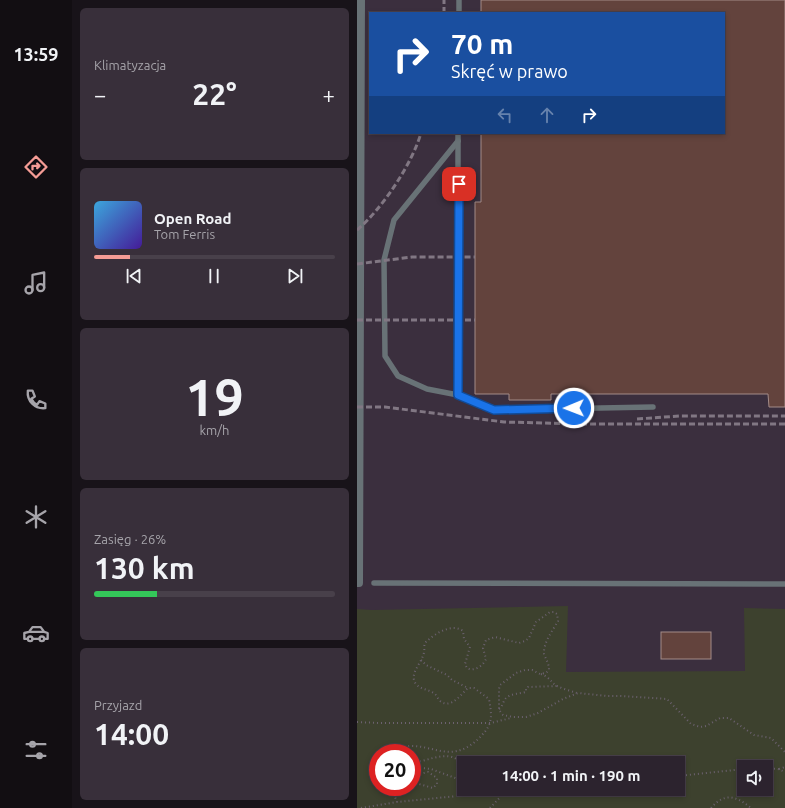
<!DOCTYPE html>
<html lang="pl">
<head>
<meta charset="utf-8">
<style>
	body { margin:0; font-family:Ubuntu,sans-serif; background:#382f3a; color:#f1f3f6; height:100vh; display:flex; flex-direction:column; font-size:15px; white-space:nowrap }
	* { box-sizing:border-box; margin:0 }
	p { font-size:13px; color:#a6a4aa }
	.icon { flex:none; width:22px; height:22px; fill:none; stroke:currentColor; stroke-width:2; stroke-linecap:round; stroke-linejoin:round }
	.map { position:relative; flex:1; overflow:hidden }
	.panel { display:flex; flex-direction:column; gap:8px; padding:8px; background:#181319; width:285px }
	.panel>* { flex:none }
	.banner { position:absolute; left:12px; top:12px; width:356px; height:122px; border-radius:0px; box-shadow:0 2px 6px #0003,0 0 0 1px #48404a; background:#1a4fa0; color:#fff; overflow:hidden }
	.fabs { position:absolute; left:380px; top:760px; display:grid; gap:8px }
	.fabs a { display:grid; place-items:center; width:36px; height:36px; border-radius:0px; background:#2c232e; box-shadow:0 2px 6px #0003,0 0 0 1px #48404a; font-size:20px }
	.speed { position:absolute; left:12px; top:744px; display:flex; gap:8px; font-size:20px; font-weight:700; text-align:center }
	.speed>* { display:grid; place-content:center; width:52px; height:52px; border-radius:50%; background:#2c232e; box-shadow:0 2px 6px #0003,0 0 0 1px #48404a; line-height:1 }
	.speed .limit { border:6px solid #d22; background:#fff; color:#111 }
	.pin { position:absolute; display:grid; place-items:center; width:34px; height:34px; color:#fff; margin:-17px; border-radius:8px; box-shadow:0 2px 6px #0006 }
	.me { position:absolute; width:44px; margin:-22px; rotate:269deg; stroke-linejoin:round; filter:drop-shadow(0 0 3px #0008) }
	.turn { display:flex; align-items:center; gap:14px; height:84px; padding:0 16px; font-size:18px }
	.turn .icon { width:52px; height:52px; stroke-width:2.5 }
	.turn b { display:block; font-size:28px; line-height:34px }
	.lanes { display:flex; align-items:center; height:38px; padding:0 16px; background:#0003; justify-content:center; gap:20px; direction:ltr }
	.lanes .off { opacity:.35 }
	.big { font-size:30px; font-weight:600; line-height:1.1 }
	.panel .card { flex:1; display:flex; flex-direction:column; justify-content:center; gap:6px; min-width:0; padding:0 14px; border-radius:6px; background:#382f3a }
	.panel .dial { align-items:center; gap:0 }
	.dial b { font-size:52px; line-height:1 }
	.song { display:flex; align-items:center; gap:12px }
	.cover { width:48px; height:48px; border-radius:6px; background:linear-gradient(135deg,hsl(200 70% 55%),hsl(260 70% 35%)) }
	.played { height:4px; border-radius:2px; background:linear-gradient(90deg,#f59c95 15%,#48404a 15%) }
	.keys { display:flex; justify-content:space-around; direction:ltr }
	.heat { display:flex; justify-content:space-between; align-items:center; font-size:22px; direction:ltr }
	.charge { height:6px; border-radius:3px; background:linear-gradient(90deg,#34c759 26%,#48404a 0) }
	.trip { position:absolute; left:100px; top:756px; width:228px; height:40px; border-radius:0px; background:#2c232e; box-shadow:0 2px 6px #0003,0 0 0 1px #48404a; font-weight:600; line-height:40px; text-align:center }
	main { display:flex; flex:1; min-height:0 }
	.dock { display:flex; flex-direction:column; width:72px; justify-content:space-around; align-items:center; background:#120e12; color:#a6a4aa }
	.dock .icon { width:28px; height:28px }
	.dock .current { color:#f59c95 }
	.dock b { font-size:18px; color:#f1f3f6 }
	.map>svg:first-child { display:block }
</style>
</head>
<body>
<main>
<nav class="dock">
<b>13:59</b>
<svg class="icon current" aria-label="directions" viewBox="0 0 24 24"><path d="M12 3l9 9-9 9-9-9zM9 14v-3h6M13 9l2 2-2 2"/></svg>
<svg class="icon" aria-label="music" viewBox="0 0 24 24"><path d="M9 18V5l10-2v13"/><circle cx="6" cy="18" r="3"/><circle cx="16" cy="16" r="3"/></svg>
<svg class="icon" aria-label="phone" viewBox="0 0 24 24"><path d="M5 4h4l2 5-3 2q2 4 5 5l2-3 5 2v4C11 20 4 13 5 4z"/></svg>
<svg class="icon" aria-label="climate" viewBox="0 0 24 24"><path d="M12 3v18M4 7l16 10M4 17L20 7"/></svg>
<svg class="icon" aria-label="car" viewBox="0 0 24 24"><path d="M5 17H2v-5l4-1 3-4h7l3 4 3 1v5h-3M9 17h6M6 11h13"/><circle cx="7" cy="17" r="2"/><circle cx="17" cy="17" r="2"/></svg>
<svg class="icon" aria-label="filters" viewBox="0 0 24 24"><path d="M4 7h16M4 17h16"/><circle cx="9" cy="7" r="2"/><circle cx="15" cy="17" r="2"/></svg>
</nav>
<section class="panel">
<div class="card"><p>Klimatyzacja</p>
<div class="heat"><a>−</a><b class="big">22°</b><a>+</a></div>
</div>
<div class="card">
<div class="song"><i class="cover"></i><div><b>Open Road</b><p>Tom Ferris</p></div></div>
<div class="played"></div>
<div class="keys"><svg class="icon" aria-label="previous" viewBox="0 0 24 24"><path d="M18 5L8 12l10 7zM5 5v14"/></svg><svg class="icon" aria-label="pause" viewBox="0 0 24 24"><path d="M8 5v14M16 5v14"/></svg><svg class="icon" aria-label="next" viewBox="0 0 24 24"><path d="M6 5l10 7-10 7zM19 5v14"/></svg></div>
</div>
<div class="card dial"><b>19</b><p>km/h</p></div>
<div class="card"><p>Zasięg · 26%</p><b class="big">130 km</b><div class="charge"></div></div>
<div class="card"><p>Przyjazd</p><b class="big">14:00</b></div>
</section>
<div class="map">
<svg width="428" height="808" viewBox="0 0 428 808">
	<rect width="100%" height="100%" fill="#3b2f3e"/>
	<path fill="#3d412e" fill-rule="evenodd" d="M211,606L209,672L388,671L387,608L428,609V808H0V609L15,610ZM21,753H55V787H21ZM107,763H321V789H107ZM387,767H409V789H387Z"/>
	<g fill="#63433d" stroke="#a48c88">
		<path d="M124,0H428V407H412L411,394H194V400H152V394H118V202H124V133H367V13H124Z"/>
		<rect x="304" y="632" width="50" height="27"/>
	</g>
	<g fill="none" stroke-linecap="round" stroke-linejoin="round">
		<g stroke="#6b616e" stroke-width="2" stroke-dasharray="1 3" stroke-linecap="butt">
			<path d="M64,660L69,665L90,675L95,680L111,688"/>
			<path d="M184,674C194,678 193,682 200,686C206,689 214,691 220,693"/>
			<path d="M142,709C146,706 146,701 149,698C155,693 162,694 169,692V688L171,687L201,686"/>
			<path d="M0,722L21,723H134L154,718"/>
			<path d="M37,753C54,736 81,756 100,751C109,749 118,743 124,736C136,724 135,716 132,699L117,688H111C105,693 94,710 83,701C81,699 80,696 78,694C72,689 64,690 59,684C51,674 66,662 67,652C68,648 66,644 70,641C79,633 95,623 106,631L107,639L113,647L108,664L110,668C117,672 126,666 129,659L126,648L129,640L138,637L162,643L168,641L172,638L179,622L193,612H197L200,614L201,621C196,630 186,643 187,654C189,660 192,663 192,670L189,673L183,674L175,670H168L159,673L143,685L142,689V710L146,715L156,717H169L181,713L206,699L221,693L250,696H264L310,699L334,724L343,727L349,726L363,718H372L397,735L414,738L428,752"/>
			<path d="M55,763C73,761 98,745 107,770"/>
			<path d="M55,767L74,769L101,779L106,777L107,774"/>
			<path d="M409,768L421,769L428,772"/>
			<path d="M422,769L428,767"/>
			<path d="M55,776L71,772L80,778V784L76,788L55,782"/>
			<path d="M321,776L387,769"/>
			<path d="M39,787L36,792L40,802"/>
			<path d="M4,808L40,802L171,789"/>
			<path d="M133,808L148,792"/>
			<path d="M354,808C368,792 379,796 394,808"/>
		</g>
		<g stroke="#687276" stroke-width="5.5">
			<path d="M102,13V0"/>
			<path d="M101,141L37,220L27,260L28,356L41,376L70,389L101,395L137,410L296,407"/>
			<path d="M101,395V133"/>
			<path d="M17,583L428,584"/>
		</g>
		<path stroke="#687276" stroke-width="8" d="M0,583H2L4,0"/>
		<g stroke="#817783" stroke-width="3" stroke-dasharray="6 3" stroke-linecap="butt">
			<path d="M87,13V0"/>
			<path d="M0,230C25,209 55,164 64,133"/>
			<path d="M0,264L55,257H118"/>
			<path d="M0,320H118"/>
			<path d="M0,407H28L147,422L227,424H428"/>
			<path d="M280,419L323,416H428"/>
		</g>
	</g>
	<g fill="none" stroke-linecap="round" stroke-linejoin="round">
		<g stroke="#114b97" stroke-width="10">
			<path id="route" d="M102,184L101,395L137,410L217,408"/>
		</g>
		<use href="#route" stroke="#1a73e8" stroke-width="7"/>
	</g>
</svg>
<div class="fabs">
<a><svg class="icon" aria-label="sound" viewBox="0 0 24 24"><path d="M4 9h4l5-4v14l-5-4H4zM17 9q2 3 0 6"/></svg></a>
</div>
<div class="speed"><div class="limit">20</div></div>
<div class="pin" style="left:102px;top:184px;background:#d93025"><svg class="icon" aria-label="arrive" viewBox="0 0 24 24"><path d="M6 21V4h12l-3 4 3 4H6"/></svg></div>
<svg class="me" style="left:217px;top:408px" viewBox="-20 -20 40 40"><circle r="17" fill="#1a73e8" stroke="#fff" stroke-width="3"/><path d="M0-11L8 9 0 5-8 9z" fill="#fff"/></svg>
<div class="trip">14:00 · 1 min · 190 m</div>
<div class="banner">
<div class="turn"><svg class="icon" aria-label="right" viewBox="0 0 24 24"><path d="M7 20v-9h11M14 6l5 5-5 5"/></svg><div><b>70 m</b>Skręć w prawo</div></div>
<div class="lanes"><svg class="icon off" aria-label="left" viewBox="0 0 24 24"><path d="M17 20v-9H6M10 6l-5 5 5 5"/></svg><svg class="icon off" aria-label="ahead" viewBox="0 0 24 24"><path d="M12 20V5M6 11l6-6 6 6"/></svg><svg class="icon" aria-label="right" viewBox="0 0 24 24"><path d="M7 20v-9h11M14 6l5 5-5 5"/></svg></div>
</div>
</div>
</main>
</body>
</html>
